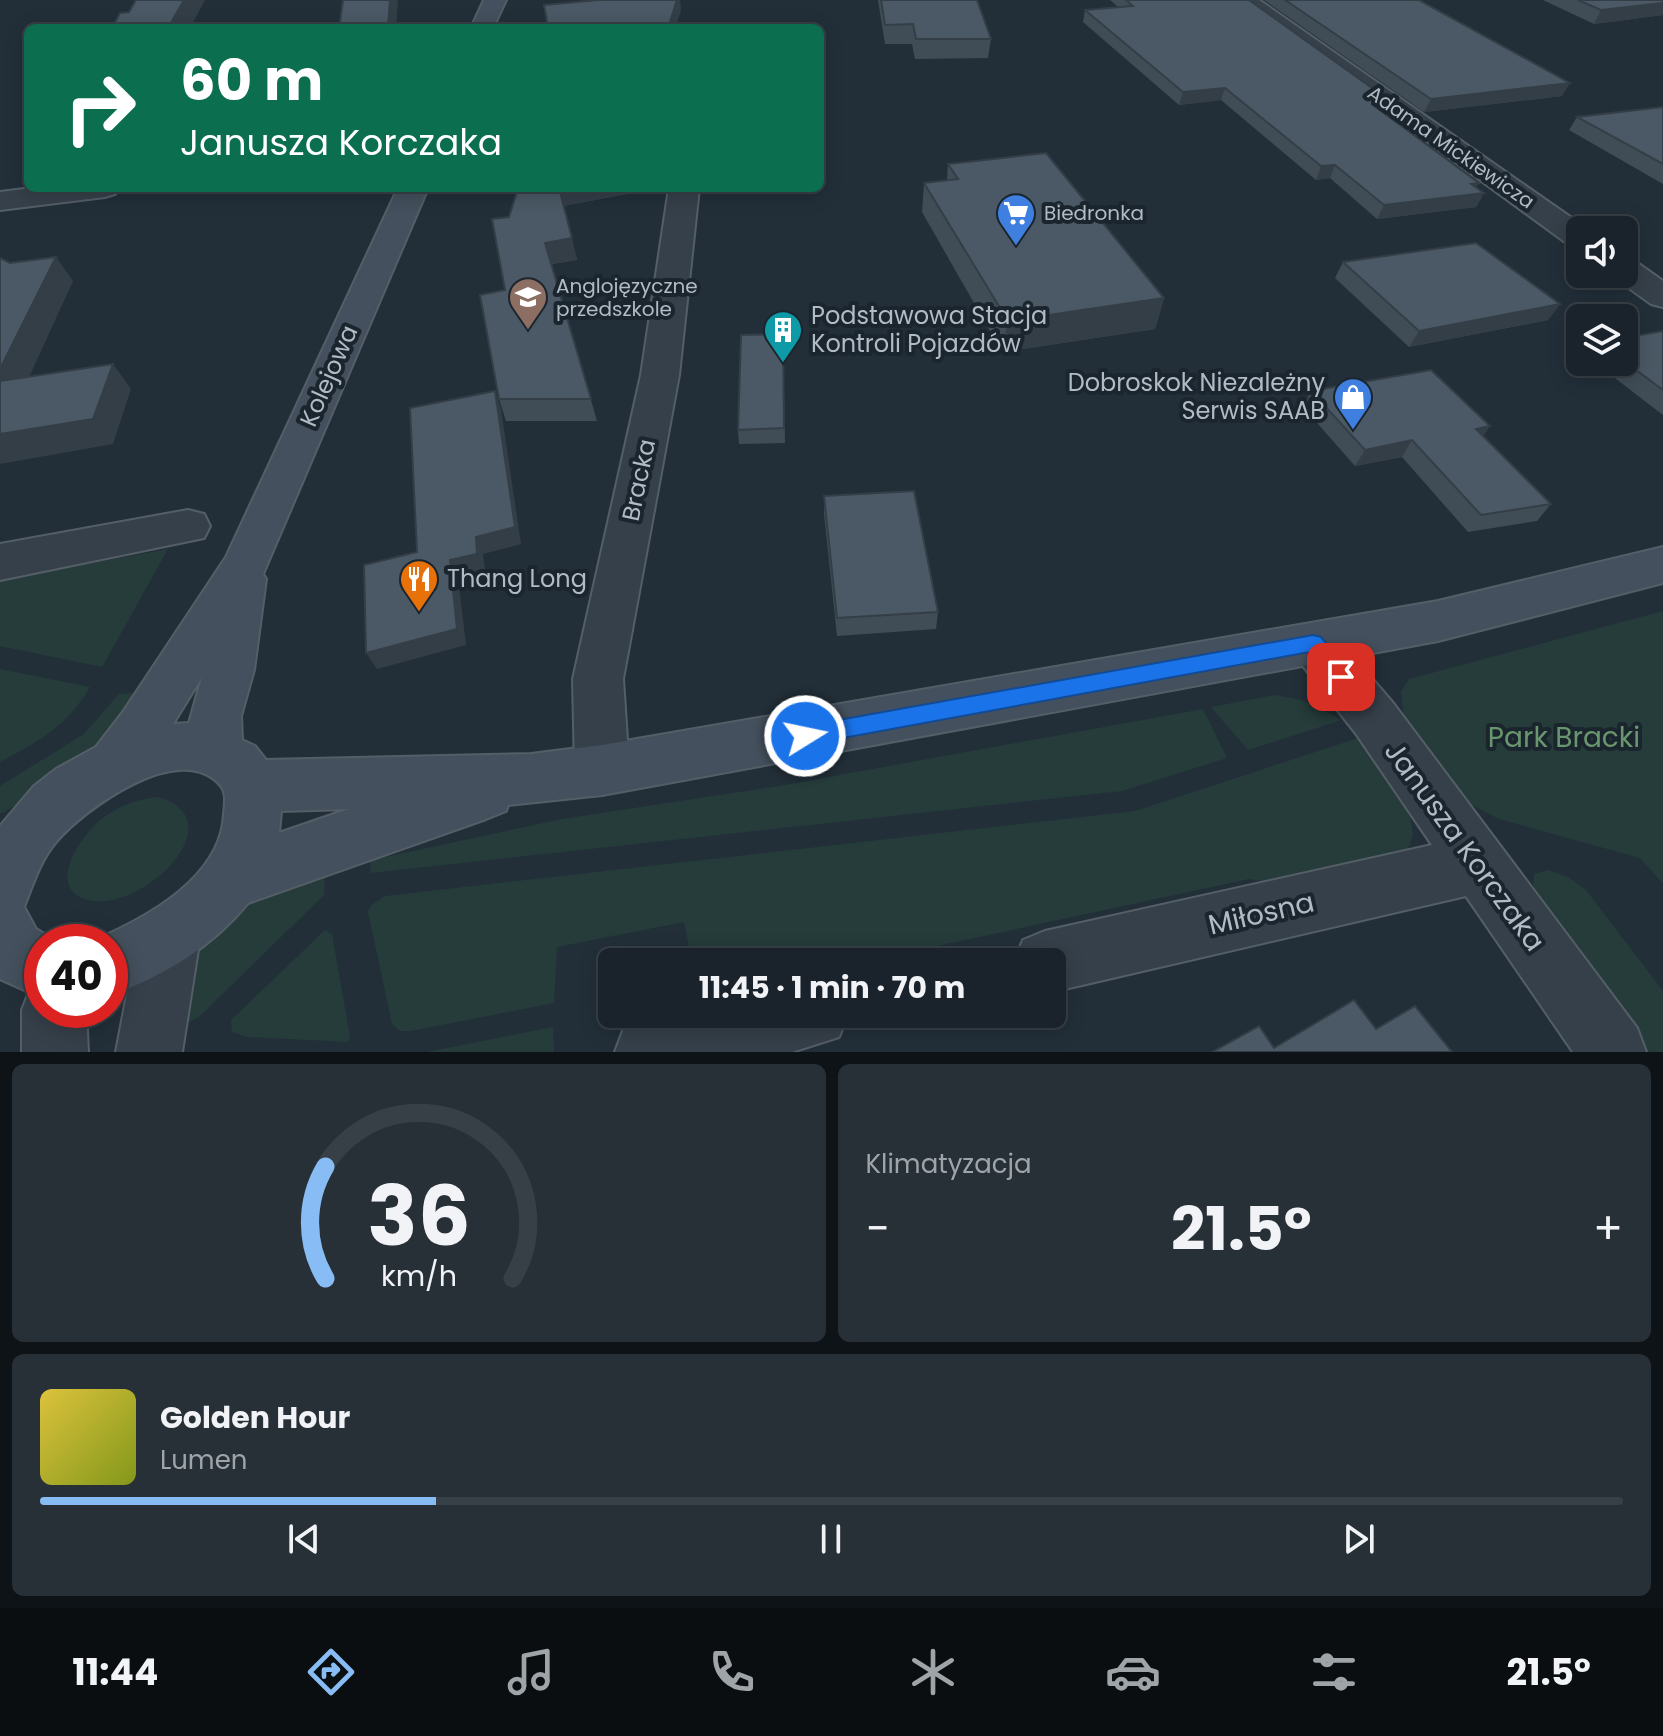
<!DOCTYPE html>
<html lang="pl">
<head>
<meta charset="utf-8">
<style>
	body { margin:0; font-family:Poppins,sans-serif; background:#272f37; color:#f1f3f6; height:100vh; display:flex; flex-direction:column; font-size:30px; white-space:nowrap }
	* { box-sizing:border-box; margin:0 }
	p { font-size:26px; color:#9fa4a9 }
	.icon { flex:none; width:44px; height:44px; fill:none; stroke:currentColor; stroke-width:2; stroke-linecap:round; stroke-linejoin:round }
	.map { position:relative; height:1052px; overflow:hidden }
	.panel { display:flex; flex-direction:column; gap:12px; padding:12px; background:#0e1318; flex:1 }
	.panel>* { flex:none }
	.top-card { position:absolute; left:24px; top:24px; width:800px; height:168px; border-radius:12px; box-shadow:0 4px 20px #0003,0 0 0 2px #384047; background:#0b6e4f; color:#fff; overflow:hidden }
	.fabs { position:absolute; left:1566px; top:216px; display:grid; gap:16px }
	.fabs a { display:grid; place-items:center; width:72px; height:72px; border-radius:12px; background:#1a232b; box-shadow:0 4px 20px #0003,0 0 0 2px #384047; font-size:40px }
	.speed { position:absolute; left:24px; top:924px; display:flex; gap:16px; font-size:40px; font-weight:700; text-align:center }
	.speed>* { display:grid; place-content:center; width:104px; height:104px; border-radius:50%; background:#1a232b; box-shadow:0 4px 20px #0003,0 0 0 2px #384047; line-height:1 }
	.speed .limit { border:12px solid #d22; background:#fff; color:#111 }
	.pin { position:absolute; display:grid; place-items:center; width:68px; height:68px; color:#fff; margin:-34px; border-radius:16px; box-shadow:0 4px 12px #0006 }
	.me { position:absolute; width:88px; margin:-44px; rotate:80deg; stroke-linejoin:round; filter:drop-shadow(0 0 6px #0008) }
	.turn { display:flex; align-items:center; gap:28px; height:168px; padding:0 24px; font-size:36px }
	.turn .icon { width:104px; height:104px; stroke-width:2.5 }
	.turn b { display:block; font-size:56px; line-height:68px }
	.big { font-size:60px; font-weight:700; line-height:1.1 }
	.panel .card { flex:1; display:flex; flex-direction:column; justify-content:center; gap:12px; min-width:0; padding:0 28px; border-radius:12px; background:#272f37 }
	.panel .dial { align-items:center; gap:0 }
	.dial svg { height:208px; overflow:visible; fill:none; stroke:#384047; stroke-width:7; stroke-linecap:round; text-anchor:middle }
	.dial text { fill:#f1f3f6; stroke:none }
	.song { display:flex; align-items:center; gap:24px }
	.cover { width:96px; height:96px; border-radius:12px; background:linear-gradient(135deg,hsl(50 70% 55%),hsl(70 70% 35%)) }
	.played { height:8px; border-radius:4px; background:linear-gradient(90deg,#87bdf4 25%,#384047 25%) }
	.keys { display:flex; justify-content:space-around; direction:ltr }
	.heat { display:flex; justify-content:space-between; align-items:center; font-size:44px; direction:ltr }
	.panel .tiles { flex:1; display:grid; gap:12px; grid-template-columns:1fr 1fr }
	.card:last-child { grid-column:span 2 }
	.trip { position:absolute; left:598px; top:948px; width:468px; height:80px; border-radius:12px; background:#1a232b; box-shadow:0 4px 20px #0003,0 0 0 2px #384047; font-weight:700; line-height:80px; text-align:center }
	.menu { display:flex; height:128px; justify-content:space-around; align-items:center; background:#0a0e11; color:#9fa4a9 }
	.menu .icon { width:56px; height:56px }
	.menu .active { color:#87bdf4 }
	.menu b { font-size:36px; color:#f1f3f6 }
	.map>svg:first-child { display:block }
</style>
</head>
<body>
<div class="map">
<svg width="1663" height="1052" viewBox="0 0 1663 1052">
	<rect width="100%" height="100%" fill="#222f39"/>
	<g fill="#253c3b">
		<path d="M168,549L102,667L0,646V580Z"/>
		<path d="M1663,611V884L1640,858L1499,819L1464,801L1404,719L1401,691L1409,679Z"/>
		<path d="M0,669L90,687C68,725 38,742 0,762Z"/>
		<path d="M145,692L108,742L27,799L0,814V786L84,734L119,694Z"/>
		<path d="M1275,695L1302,700L1342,720L1248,750L1211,707Z"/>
		<path d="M1203,709L1227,758L1122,791L370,873L371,860L562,819L779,786Z"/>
		<path d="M1358,738L1410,817L1413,835L1406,854L1293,887L1249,879L863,962H692L684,922L557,947L554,1003L411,1031H400L392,1024L368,912L371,905L385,896L1135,811Z"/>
		<path d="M159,797C235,821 146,908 94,901C42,894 79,836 103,818C120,805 138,799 159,797Z"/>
		<path d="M1549,870L1568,877L1586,890L1663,991V1052H1646L1533,894L1534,874Z"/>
		<path d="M325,873L324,895L199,1017L168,1031L194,947L251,896Z"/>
		<path d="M325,930L332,934L350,1037L348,1042L247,1037L232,1032L231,1020Z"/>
		<path d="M553,1027L554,1052H427Z"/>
	</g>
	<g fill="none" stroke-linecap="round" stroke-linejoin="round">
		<g stroke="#545e67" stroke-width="4">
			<g id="street">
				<path d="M1234,0H1259L1589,230H1580V248L1569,245Z"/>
				<path d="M32,188H120L115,194L105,197L0,210V192Z"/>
				<path d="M669,188H699L679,375L623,679L629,770L621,788L602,795L583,788L575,770L573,679L641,375Z"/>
				<path d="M1624,259L1636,262L1663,281V307L1651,304L1612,276L1611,274H1624Z"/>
				<path d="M188,510L204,514L210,526L204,538L0,580V544Z"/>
				<path d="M1313,623L1330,629L1393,703L1637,1028L1646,1052H1573L1466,896L1052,992V962H1014L1023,940L1045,931L1432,845L1357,735L1296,657L1288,643L1296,629Z"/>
				<path d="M169,906L191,915L200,937L182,1052H116L138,937L147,915Z"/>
				<path d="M42,983V1010H86L88,1052H22V1010L31,987Z"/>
				<path d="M669,1014H848L839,1037L792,1052H615L624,1028Z"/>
			</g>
		</g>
		<g stroke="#545e67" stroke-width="4">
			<g id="secondary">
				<path d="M484,0H506L493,28H471Z"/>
				<path d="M398,188H428L263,574L266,579L254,670L241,716L242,740L255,746L266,760L531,754L602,745L1438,601L1663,547V583L1438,641L602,795L508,805L506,811L486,819L248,903C210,949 166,974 110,996V942H90C143,920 221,879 224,814C225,804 227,792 220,785C180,739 84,809 56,842C40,861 33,884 24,907L36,929L58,942H42V998L0,979V826L34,786L56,769L96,747L123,712L226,557ZM202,677L189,723L173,724ZM349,809L279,833L281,811Z"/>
			</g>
		</g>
		<use href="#street" fill="#36404a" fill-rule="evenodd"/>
		<use href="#secondary" fill="#44505d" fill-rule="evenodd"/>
	</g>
	<g fill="#404d57">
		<path d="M878,0H977L991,39L988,58L915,59L912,44H885Z"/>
		<path d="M1110,0H1249L1387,116L1484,193L1476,207L1377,219L1330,178L1316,180L1221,100L1179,105L1083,22L1085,10L1118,7Z"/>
		<path d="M1264,0H1419L1562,96L1424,112Z"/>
		<path d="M1543,0H1663V15L1594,24Z"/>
		<path d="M1663,107V184L1569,130L1577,117Z"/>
		<path d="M948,164L1164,298L1155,329L1002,352L922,212L924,183L947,180Z"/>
		<path d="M518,188H629L627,194L563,206L577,260L552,264L597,421H506L499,399L505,290Z"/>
		<path d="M1343,262L1560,304L1548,320L1409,347L1335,278Z"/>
		<path d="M1663,331V415L1594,362H1624V338Z"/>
		<path d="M783,334L785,443L739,444L738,430Z"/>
		<path d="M1311,391L1483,436L1551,504L1537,521L1468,532L1402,457L1355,466L1303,407Z"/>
		<path d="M824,496L938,612L936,629L837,636L824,514Z"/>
	</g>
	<g fill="#343e47">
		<path d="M184,0H205L190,28H168Z"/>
		<path d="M390,0H398L396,28H388Z"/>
		<path d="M677,0H680L681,10L676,28H668Z"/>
		<path d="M1663,3V15L1594,24L1601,10Z"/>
		<path d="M1570,83L1562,96L1424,112L1431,99Z"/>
		<path d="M1225,88L1221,100L1179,105L1183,92Z"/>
		<path d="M1393,103L1388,116L1373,105Z"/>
		<path d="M1335,165L1330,178L1316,180L1321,166Z"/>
		<path d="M1479,183L1472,195L1484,193L1476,207L1377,219L1384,205Z"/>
		<path d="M559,188H629L627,194L563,206Z"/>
		<path d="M572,238L577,260L551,264L545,243Z"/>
		<path d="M56,257L73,281L15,408L0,390V369Z"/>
		<path d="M1164,298L1155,329L1002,352L1008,321Z"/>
		<path d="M1560,304L1548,320L1409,347L1419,331Z"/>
		<path d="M113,364L131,389L113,444L0,464V434Z"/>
		<path d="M495,391L501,409L521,544L483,554L485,570L458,577L466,645L377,669L366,653L450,560L476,537Z"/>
		<path d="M1490,426L1479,443L1476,429Z"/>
		<path d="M1412,440L1402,457L1355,466L1365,450Z"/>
	</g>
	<g fill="#4a5965" stroke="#343e47" stroke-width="2">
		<path d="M136,0H184L168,28H112L120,13L129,12Z"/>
		<path d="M343,0H390L388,28H339Z"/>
		<path d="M598,0H677L668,28H548L544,5Z"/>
		<path d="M881,0H977L991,39H916L913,24L885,25Z"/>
		<path d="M1126,0H1249L1393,103L1373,105L1479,183L1471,184L1484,193L1384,205L1335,165L1321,166L1225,88L1183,92L1085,10L1133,6Z"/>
		<path d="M1285,0H1419L1570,83L1431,99Z"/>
		<path d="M1578,0H1663V3L1601,10Z"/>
		<path d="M1663,107V164L1577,117Z"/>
		<path d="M1046,153L1164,298L1008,321L924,183L958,179L948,164Z"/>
		<path d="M518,188H559L572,238L545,243L591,399H499L480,295L505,290L492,219L509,217Z"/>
		<path d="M1476,243L1560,304L1419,331L1343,262Z"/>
		<path d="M56,257L0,369V258L10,263Z"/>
		<path d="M1663,331V390L1624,361V338Z"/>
		<path d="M783,334L784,428L738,430L741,335Z"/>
		<path d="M113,364L93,419L0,434V381Z"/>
		<path d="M1431,370L1490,426L1476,429L1551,504L1481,515L1412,440L1365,450L1311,391Z"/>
		<path d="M495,391L515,527L476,537L477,554L450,560L457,629L366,653L364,565L417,552L410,408Z"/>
		<path d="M914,491L938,612L837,618L824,496Z"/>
		<path d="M1354,1000L1376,1029L1415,1006L1452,1052H1212L1259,1026L1274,1048Z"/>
	</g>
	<path fill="#1a73e8" stroke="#114b97" stroke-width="2" d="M1313,635L1321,637L1349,671L1352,677L1349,683C1331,689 1319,665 1309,652L805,745L797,743L794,736L797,729L805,726Z"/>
	<defs>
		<g id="supermarket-pin" transform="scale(2)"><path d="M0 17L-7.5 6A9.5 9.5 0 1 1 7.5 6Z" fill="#3f7fe0" stroke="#1b252e"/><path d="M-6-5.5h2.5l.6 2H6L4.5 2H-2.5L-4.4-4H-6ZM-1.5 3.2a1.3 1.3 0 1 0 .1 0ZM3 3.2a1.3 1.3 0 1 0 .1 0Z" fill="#fff"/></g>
		<g id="school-pin" transform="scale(2)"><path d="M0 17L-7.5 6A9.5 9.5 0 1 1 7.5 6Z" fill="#8d6e63" stroke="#1b252e"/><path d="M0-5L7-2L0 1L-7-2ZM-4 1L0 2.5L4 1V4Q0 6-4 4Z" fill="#fff"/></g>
		<g id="building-pin" transform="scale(2)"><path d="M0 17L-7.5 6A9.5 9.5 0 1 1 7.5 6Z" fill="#0f9aa8" stroke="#1b252e"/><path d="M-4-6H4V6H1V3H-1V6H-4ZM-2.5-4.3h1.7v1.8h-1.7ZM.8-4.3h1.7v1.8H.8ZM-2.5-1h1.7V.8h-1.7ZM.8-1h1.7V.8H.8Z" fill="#fff"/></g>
		<g id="shop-pin" transform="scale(2)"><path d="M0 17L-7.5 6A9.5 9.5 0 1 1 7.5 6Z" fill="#3f7fe0" stroke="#1b252e"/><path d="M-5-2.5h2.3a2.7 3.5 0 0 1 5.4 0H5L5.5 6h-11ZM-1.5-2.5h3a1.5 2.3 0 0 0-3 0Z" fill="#fff"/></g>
		<g id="restaurant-pin" transform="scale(2)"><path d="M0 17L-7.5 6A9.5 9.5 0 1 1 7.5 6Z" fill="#e8710a" stroke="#1b252e"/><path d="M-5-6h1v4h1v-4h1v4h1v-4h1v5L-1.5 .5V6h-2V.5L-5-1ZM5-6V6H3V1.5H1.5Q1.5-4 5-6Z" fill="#fff"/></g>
	</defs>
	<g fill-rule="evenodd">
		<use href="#supermarket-pin" x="1016" y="213"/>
		<use href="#school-pin" x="528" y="297"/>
		<use href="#building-pin" x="783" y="330"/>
		<use href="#shop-pin" x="1353" y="397"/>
		<use href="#restaurant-pin" x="419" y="579"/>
	</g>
	<g text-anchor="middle" stroke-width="8" stroke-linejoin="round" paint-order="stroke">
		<g font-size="20" fill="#b1bbc6" stroke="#1b252e">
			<text transform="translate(1451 147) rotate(35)" y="7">Adama Mickiewicza</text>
		</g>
		<g font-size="20" fill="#b1bbc6" stroke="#1b252e" text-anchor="start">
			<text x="1044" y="220">Biedronka</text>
			<text x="556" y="293">Anglojęzyczne<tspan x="556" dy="23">przedszkole</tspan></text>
		</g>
		<g font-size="24" fill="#b1bbc6" stroke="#1b252e" text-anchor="start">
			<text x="811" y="324">Podstawowa Stacja<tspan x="811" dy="28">Kontroli Pojazdów</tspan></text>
			<text x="1325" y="391" text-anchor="end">Dobroskok Niezależny<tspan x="1325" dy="28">Serwis SAAB</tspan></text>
			<text x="447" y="587">Thang Long</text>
		</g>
		<g font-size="24" fill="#b1bbc6" stroke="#1b252e">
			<text transform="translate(329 376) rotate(-66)" y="8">Kolejowa</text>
			<text transform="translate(639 480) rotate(-78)" y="8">Bracka</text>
		</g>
		<g font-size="28" fill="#69966e" stroke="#1b252e">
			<text x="1564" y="747">Park Bracki</text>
		</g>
		<g font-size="28" fill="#b1bbc6" stroke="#1b252e">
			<text transform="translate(1465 846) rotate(54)" y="10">Janusza Korczaka</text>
			<text transform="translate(1261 913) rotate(-13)" y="10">Miłosna</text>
		</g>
	</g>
</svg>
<div class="fabs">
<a><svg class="icon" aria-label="sound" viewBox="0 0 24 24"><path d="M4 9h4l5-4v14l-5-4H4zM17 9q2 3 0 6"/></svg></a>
<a><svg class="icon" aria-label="layers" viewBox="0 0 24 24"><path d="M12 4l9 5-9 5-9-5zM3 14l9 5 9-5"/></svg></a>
</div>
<div class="speed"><div class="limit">40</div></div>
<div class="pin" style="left:1341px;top:677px;background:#d93025"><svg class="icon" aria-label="arrive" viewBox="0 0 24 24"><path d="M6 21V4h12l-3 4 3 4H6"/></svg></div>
<svg class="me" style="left:805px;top:736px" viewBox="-20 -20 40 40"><circle r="17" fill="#1a73e8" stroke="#fff" stroke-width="3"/><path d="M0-11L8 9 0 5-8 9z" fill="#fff"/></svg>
<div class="trip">11:45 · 1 min · 70 m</div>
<div class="top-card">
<div class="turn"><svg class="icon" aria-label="right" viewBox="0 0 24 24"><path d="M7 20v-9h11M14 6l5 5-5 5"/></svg><div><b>60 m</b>Janusza Korczaka</div></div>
</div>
</div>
<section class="panel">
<div class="tiles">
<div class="card dial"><svg viewBox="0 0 100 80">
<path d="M14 69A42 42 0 1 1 86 69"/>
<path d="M14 69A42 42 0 0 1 14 26" stroke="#87bdf4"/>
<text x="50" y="56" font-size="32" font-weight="700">36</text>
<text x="50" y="72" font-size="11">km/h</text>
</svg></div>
<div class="card"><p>Klimatyzacja</p>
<div class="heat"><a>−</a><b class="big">21.5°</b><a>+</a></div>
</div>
<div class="card">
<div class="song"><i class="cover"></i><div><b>Golden Hour</b><p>Lumen</p></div></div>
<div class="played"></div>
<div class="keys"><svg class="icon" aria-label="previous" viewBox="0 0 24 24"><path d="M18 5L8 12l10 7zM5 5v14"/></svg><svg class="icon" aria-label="pause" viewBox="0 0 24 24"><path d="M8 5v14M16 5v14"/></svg><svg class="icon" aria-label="next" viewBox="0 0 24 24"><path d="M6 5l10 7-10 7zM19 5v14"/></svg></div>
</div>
</div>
</section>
<nav class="menu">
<b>11:44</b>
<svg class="icon active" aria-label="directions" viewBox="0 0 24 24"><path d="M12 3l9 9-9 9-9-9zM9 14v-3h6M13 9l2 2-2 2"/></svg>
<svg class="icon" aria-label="music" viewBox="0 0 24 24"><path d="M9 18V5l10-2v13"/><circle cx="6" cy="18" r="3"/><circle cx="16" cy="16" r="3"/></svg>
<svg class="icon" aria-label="phone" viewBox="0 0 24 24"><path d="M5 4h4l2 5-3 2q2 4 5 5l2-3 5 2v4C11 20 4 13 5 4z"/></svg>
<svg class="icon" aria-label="climate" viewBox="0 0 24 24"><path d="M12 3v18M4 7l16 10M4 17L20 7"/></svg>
<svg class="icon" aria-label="car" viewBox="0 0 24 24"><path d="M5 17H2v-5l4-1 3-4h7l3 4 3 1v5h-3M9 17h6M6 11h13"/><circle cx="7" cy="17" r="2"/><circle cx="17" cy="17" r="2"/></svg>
<svg class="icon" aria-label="filters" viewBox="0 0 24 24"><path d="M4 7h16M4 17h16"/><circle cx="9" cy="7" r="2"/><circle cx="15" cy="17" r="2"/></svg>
<b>21.5°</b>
</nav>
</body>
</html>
